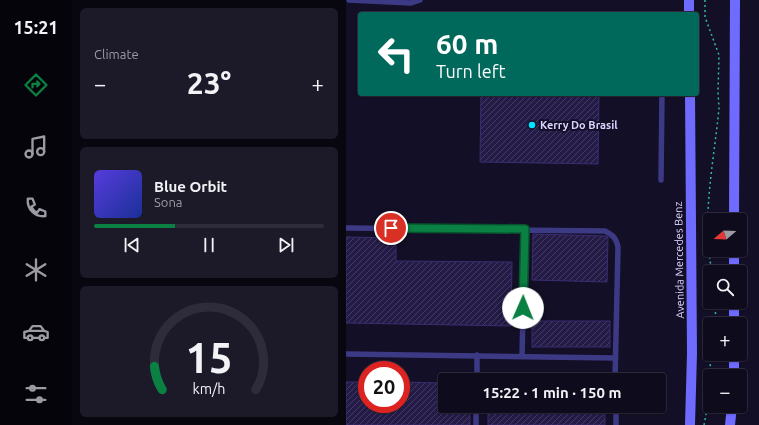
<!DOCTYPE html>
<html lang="en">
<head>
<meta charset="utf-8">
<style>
	body { margin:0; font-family:Ubuntu,sans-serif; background:#1c1929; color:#f1f3f6; height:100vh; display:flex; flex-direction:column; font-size:15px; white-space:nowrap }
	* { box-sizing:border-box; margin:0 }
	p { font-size:13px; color:#9b9ba3 }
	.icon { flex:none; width:22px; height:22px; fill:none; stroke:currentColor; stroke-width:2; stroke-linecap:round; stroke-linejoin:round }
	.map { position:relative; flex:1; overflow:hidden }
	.details { display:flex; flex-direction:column; gap:8px; padding:8px; background:#08060f; width:274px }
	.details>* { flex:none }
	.guide { position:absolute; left:12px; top:12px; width:341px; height:84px; border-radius:4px; box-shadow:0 1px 3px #0004,0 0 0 1px #2e2b3b; background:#00695c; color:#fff; overflow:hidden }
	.needle { width:26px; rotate:251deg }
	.buttons { position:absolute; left:357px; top:213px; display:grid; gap:8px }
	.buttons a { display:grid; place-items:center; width:44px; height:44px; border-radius:4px; background:#0e0b1c; box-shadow:0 1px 3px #0004,0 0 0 1px #2e2b3b; font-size:20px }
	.speed { position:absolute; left:12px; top:361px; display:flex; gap:8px; font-size:20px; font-weight:700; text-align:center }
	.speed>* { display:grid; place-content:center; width:52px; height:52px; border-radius:50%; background:#0e0b1c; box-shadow:0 1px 3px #0004,0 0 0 1px #2e2b3b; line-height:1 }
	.speed .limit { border:6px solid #d22; background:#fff; color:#111 }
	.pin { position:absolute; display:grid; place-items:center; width:34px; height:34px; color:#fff; margin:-17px; border:2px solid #fff; border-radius:50%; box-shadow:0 1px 4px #0007 }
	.me { position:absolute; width:44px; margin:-22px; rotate:1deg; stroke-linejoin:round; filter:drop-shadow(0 0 3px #0008) }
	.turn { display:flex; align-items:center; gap:14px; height:84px; padding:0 12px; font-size:18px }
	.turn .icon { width:52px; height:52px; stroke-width:2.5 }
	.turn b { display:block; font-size:28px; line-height:34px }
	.big { font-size:30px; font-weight:700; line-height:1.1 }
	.details .card { flex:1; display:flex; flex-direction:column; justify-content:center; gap:6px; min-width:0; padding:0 14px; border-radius:6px; background:#1c1929 }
	.details .dial { align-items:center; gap:0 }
	.dial svg { height:104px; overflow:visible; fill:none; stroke:#2e2b3b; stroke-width:7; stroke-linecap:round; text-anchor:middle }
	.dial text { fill:#f1f3f6; stroke:none }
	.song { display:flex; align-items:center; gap:12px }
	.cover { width:48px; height:48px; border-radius:6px; background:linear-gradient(135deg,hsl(250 70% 55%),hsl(230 70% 35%)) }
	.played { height:4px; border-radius:2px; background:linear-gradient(90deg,#0b8043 35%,#2e2b3b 35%) }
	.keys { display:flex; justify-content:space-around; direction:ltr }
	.heat { display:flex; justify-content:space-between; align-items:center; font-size:22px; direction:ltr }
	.trip { position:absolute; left:92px; top:373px; width:228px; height:40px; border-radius:4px; background:#0e0b1c; box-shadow:0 1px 3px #0004,0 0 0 1px #2e2b3b; font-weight:700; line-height:40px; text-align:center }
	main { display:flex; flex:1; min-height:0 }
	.dock { display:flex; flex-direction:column; width:72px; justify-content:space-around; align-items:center; background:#06040b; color:#9b9ba3 }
	.dock .icon { width:28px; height:28px }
	.dock .active { color:#0b8043 }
	.dock b { font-size:18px; color:#f1f3f6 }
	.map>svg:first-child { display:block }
</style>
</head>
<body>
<main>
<nav class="dock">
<b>15:21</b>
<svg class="icon active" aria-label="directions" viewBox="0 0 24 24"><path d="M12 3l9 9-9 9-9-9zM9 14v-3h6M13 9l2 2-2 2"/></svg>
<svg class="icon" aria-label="music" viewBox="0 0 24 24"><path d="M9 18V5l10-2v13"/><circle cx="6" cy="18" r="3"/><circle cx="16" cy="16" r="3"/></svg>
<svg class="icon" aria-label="phone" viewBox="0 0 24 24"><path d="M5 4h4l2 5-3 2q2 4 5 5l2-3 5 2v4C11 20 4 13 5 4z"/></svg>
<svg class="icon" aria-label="climate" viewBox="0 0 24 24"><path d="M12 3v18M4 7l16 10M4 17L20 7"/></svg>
<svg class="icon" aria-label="car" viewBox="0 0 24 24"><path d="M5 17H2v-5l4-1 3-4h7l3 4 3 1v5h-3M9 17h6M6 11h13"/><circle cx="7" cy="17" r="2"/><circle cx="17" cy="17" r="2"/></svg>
<svg class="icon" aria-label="filters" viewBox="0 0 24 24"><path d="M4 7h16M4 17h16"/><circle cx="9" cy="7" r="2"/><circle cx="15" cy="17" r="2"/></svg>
</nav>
<section class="details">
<div class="card"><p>Climate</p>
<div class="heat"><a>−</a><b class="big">23°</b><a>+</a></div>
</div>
<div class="card">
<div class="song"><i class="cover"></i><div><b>Blue Orbit</b><p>Sona</p></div></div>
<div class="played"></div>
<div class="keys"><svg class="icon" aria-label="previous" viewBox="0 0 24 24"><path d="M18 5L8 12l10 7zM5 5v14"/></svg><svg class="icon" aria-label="pause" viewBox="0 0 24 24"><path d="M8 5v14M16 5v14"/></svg><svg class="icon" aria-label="next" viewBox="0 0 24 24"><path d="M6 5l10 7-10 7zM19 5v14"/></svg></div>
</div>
<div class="card dial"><svg viewBox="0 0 100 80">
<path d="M14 69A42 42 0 1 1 86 69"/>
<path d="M14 69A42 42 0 0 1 8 51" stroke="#0b8043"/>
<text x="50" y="56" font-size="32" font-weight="700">15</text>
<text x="50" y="72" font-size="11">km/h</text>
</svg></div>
</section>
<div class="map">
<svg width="413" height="425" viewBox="0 0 413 425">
	<defs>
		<pattern id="building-hatch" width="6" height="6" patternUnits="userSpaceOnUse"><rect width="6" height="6" fill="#241b47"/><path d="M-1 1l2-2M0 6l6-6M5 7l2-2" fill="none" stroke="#433b63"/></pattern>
	</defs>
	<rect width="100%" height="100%" fill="#130f26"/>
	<g fill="url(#building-hatch)" stroke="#3b2d73">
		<path d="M135,94H253L252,164L134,162Z"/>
		<path d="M187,234L260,236L262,237L261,282L186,280Z"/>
		<path d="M0,237L50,238V261L166,262L165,326L0,323Z"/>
		<rect x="186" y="321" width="78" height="26"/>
		<path d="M0,382H21V404H55V382L99,383V406H124V425H0Z"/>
		<rect x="142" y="406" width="117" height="19"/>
	</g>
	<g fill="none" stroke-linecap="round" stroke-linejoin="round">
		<g stroke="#2fb8b0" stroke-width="1.5" stroke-dasharray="2 3" stroke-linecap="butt">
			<path d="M359,0V17L373,55L372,93L373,108C368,162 355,218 366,272"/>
			<path d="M369,302L370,324"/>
			<path d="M365,376L364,367L366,354"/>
			<path d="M358,425L364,394"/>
		</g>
		<g stroke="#3d3a85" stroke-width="5.5">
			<path d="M3,0L65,3L74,0"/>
			<path d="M315,180L316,94"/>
			<path d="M0,228L259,231C267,235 270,238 272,247L269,380"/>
			<path d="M0,354L269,358"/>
			<path d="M176,356L179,229"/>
			<path d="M131,380V355"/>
			<path d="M270,406V425"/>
			<path d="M130,425V406"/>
		</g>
		<g stroke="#6f6bff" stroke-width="10">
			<path d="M343,0V14"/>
			<path d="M344,94L346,353L344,425"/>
			<path d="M388,220L389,0"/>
			<path d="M388,272V250"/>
			<path d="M388,324V302"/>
			<path d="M388,376V354"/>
			<path d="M384,425L386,406"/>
		</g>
	</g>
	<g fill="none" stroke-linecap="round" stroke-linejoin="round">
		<g stroke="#07532c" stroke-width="10">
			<path id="route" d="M45,228L179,229L177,308"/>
		</g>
		<use href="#route" stroke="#0b8043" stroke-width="7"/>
	</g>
	<circle fill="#00e5ff" stroke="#130f26" stroke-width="1.5" cx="186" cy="125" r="4"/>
	<g text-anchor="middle" stroke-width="4" stroke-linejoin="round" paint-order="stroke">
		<g font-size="11" font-weight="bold" fill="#d9d4ff" stroke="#130f26" text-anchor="start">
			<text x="194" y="129">Kerry Do Brasil</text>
		</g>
		<g font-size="11" fill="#d9d4ff" stroke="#130f26">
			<text transform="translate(333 260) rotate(-91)" y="4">Avenida Mercedes Benz</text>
		</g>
	</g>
</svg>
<div class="buttons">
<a><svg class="needle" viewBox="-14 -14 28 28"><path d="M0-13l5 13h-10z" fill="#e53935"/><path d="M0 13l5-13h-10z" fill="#9b9ba3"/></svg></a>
<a><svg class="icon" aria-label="search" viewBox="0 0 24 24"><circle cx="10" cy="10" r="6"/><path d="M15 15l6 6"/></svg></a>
<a>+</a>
<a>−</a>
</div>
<div class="speed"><div class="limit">20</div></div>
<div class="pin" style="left:45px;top:228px;background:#d93025"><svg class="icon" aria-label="arrive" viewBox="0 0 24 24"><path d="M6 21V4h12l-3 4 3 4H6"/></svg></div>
<svg class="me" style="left:177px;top:308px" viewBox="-20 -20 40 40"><circle r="19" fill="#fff"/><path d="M0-13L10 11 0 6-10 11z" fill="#0b8043"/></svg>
<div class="trip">15:22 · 1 min · 150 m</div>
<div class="guide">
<div class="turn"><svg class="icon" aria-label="left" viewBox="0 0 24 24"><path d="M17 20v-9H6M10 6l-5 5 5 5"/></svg><div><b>60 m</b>Turn left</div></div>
</div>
</div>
</main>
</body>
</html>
